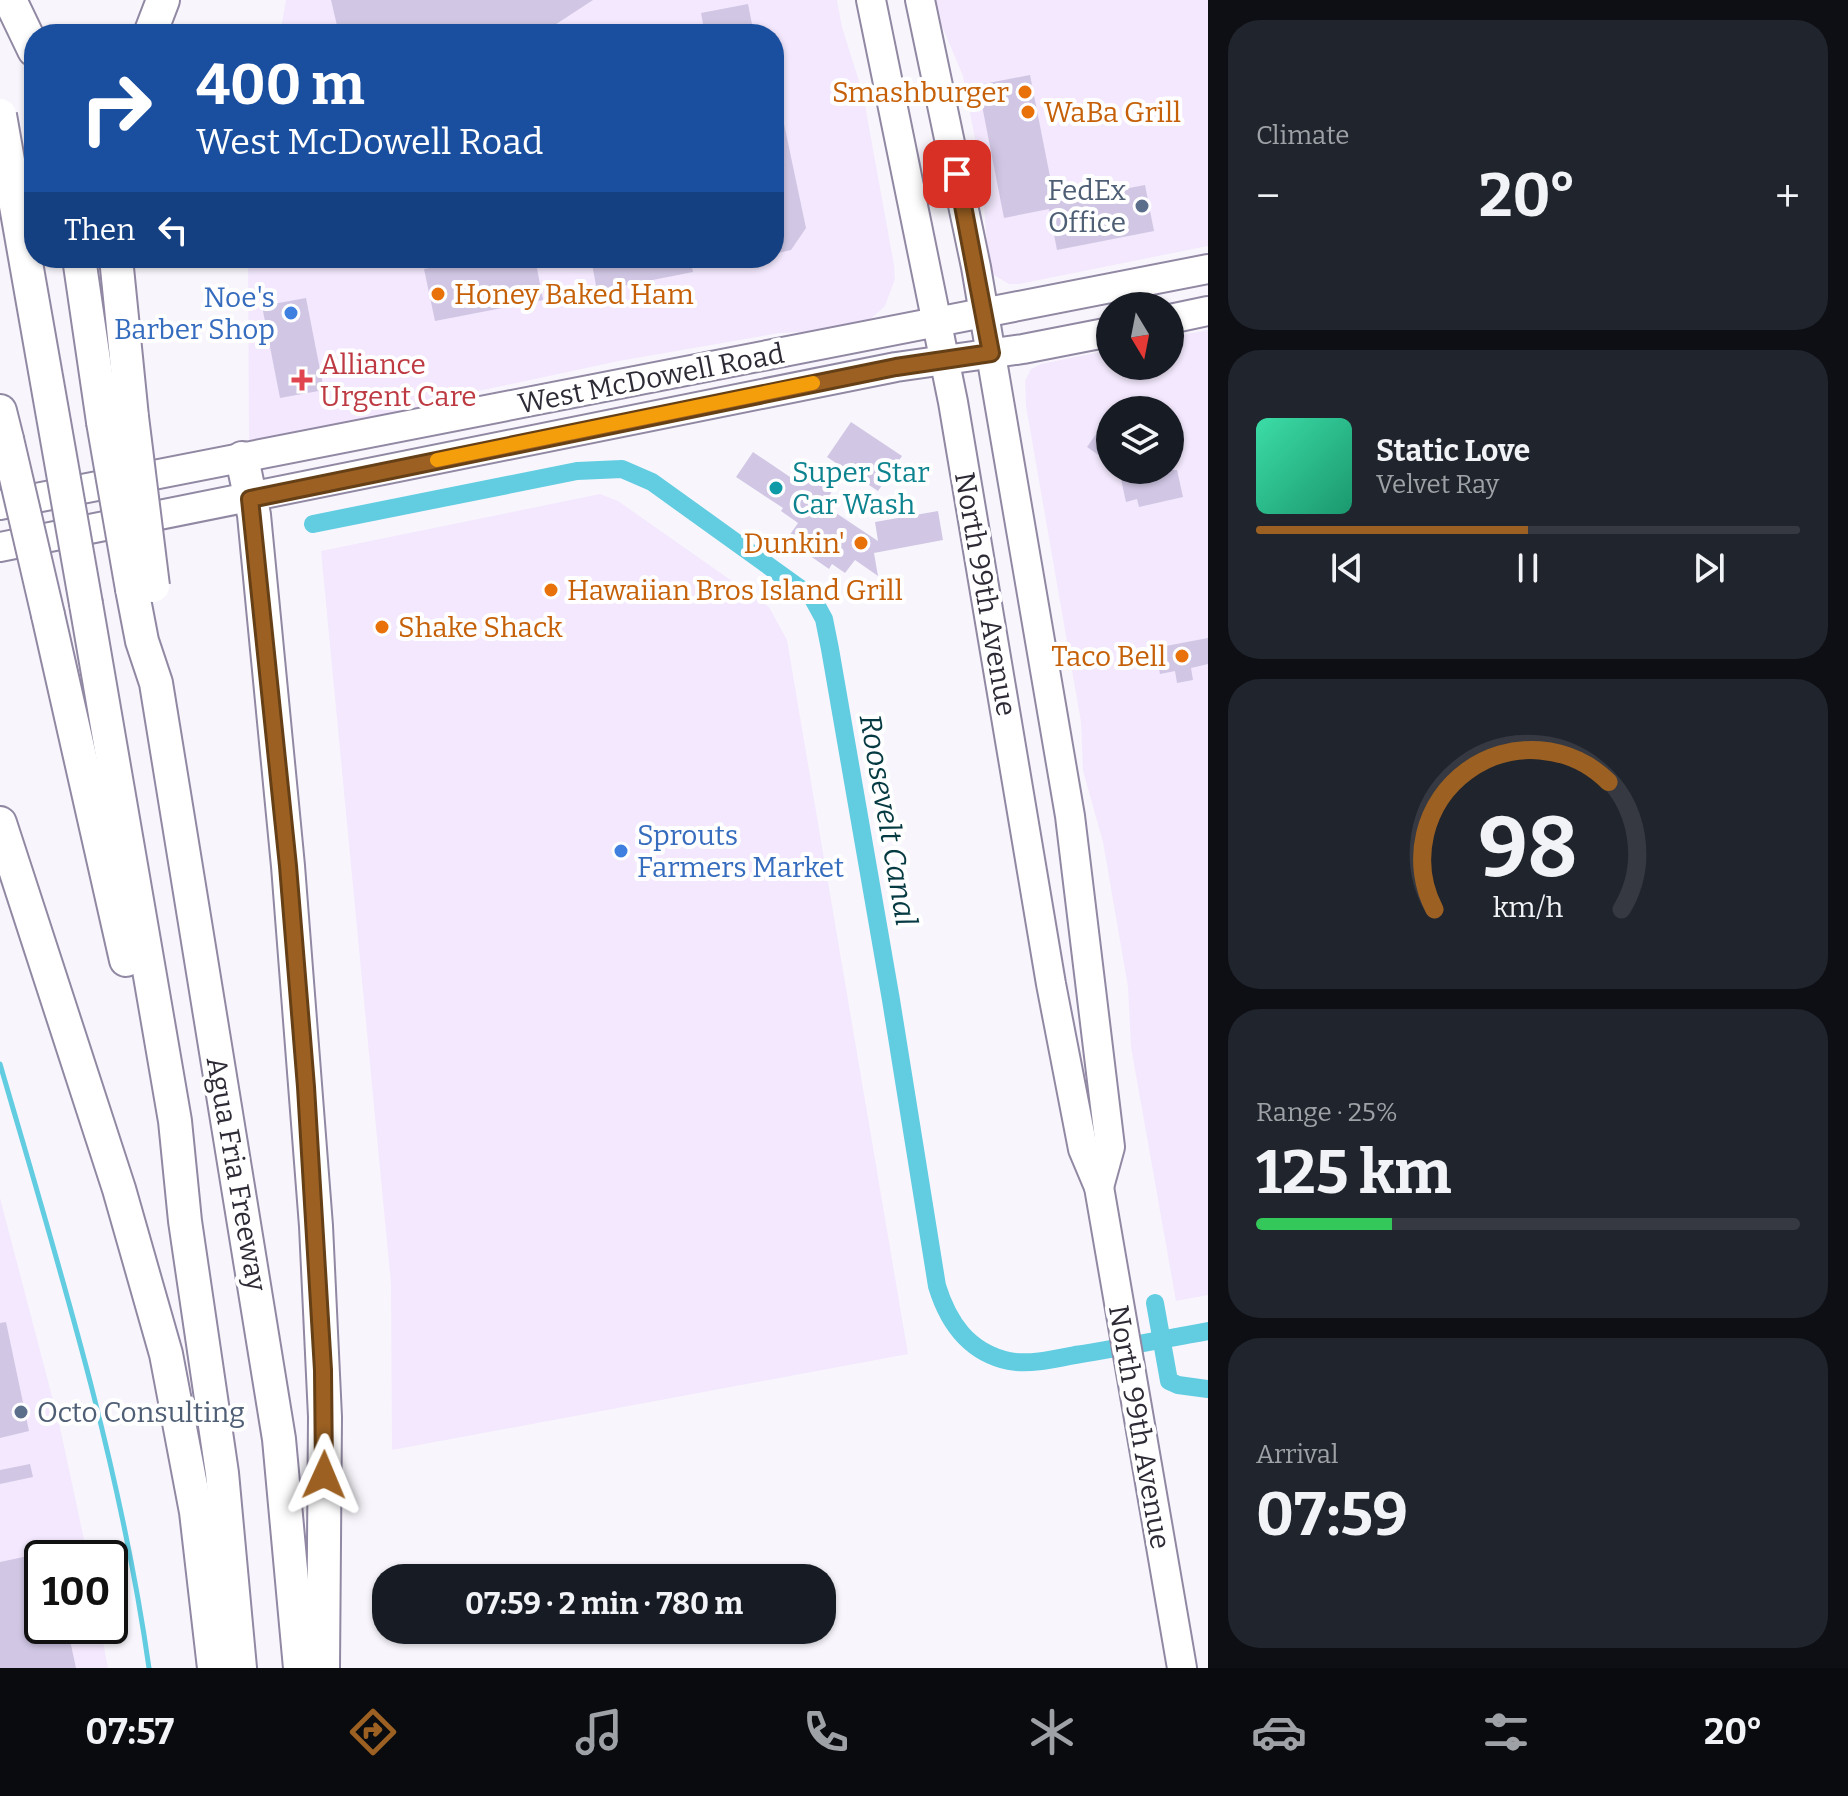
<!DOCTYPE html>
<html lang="en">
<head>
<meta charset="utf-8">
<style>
	body { margin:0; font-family:Bitter,serif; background:#20242c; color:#f1f3f6; height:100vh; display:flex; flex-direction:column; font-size:30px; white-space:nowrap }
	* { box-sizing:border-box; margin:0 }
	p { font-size:26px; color:#9ea1a6 }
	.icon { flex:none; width:44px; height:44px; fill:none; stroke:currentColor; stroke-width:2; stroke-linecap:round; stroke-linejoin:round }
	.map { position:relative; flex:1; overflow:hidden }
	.details { display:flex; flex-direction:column; gap:20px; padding:20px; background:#0d0f14; width:640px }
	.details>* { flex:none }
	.top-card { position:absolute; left:24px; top:24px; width:760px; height:244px; border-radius:32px; box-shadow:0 2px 6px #0004; background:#1a4fa0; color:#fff; overflow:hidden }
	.needle { width:52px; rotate:170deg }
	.fabs { position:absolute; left:1096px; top:292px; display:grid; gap:16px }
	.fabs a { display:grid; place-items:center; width:88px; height:88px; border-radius:50%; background:#171b24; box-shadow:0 2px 6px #0004; font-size:40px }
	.speed { position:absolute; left:24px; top:1540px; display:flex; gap:16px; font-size:40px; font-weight:700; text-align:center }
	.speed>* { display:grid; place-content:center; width:104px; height:104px; border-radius:50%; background:#171b24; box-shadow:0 2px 6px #0004; line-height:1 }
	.speed .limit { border:4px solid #111; border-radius:12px; background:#fff; color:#111 }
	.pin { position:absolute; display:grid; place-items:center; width:68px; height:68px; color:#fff; margin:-34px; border-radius:16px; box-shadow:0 4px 12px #0006 }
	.me { position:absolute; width:88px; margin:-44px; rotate:1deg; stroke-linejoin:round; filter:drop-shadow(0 0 6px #0008) }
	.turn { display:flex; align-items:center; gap:28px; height:168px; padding:0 40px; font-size:36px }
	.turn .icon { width:104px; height:104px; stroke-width:2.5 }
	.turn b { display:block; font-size:56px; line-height:68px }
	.then { display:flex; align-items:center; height:76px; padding:0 40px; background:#0003; gap:16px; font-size:30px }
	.big { font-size:60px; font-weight:700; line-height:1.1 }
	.details .widget { flex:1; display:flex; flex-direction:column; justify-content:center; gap:12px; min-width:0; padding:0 28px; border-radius:32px; background:#20242c }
	.details .dial { align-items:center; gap:0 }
	.dial svg { height:208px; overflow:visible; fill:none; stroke:#363941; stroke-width:7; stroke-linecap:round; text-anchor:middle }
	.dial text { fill:#f1f3f6; stroke:none }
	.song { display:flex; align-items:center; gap:24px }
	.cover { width:96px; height:96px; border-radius:12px; background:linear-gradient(135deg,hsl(160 70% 55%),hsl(160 70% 35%)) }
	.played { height:8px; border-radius:4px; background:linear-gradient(90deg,#9c6122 50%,#363941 50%) }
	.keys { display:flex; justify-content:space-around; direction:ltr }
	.heat { display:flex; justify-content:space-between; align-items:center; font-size:44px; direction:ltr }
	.charge { height:12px; border-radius:6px; background:linear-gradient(90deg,#34c759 25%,#363941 0) }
	.trip { position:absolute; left:372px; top:1564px; width:464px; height:80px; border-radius:32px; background:#171b24; box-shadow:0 2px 6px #0004; font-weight:700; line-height:80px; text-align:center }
	.tabs { display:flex; height:128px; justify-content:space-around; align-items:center; background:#090b0e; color:#9ea1a6 }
	.tabs .icon { width:56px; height:56px }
	.tabs .selected { color:#9c6122 }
	.tabs b { font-size:36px; color:#f1f3f6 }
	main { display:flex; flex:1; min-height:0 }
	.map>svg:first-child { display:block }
</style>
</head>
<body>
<main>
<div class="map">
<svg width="1208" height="1668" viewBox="0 0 1208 1668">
	<rect width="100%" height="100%" fill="#f8f6fc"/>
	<g fill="#f3e8fd" fill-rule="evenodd">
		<path d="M286,0H837L842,27L863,94L894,265L895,279L885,306L866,323L838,331L779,333L619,361L441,399L376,421L249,445L248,258H774V34H280Z"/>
		<path d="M934,0H1208V246L1019,284H1009L994,275L989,266L981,170L963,76L937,14Z"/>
		<path d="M1208,330V1295L1176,1301L1131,1047L1128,987L1103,842L1083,771L1081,722L1026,406L1025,381L1031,369L1041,364L1110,350V366H1170V337ZM1110,410H1170V470H1110Z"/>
		<path d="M600,494L618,501L769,607L787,640L908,1354L392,1450L391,1284L321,551Z"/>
		<path d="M0,1198L59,1423L88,1558H42V1626H100L108,1668H0Z"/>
	</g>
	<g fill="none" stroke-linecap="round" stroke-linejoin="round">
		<path stroke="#62cce1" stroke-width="5" d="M0,1064C58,1263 120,1462 149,1668"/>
		<g stroke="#62cce1" stroke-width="18">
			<path d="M313,524L577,471L622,469L652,482L812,597L824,619L830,649L891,1000L937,1286C948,1322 968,1352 1009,1361C1029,1365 1055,1359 1075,1355C1120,1348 1164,1339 1208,1331"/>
			<path d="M1155,1303L1169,1381L1178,1385L1208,1389"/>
		</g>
	</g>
	<g fill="#d1c7e5">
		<path d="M331,0H593L541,34H339Z"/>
		<path d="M748,4L754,34H705L701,13Z"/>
		<path d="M1030,75L1055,202L1145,185L1154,231L1057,250L1049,209L1004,218L978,85Z"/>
		<path d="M780,105L806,228L791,250L774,254V106Z"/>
		<path d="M481,258H535L543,300L435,321L424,269Z"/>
		<path d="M591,258H690L693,272L597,291Z"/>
		<path d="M306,298L324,390L280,398L262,306Z"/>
		<path d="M851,422L902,456L878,491L827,457Z"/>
		<path d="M1099,430L1110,438V463L1087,447Z"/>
		<path d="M753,452L793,479L799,470L832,491L824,505L878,541L875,522L938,511L943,540L874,553L878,576L855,560L845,573L832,564L829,569L790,542L792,539L789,536L798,523L781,511L783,508L736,477Z"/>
		<path d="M1119,470H1177L1183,497L1139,507L1137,499L1126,502Z"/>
		<path d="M1208,638V664L1191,668L1193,680L1177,683L1175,671L1160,674L1155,648Z"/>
		<path d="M6,1322L29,1431L0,1438V1323Z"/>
		<path d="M30,1464L33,1477L0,1484V1470Z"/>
		<path d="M42,1553V1626H67L76,1668H0V1562Z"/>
	</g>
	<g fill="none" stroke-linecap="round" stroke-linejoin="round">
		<g stroke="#9188a3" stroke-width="32">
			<g id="major">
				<path d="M871,0L953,402L1051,984L1083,1149L1099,1187L1182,1668"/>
				<path d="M920,0L976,267L1070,816L1110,1147L1099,1187"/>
				<path d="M1170,319L1208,311"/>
				<path d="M0,505L1208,269"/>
				<path d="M0,547L896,367L1023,349L1110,332"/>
			</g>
		</g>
		<g stroke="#9188a3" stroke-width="36">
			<g id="highway">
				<path d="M10,0L34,50"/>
				<path d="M150,34L163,0"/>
				<path d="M79,258L103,422"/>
				<path d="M116,258L132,417"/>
				<path d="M0,411L7,439"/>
				<path d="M242,458L254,515L288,866L316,1226L325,1417L323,1668"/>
				<path d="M132,589L142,641L156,683L279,1439L300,1668"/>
				<path d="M86,604L175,1121L185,1221L222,1473L240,1668"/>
				<path d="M48,615L126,960"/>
				<path d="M0,823L119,1189L166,1354L196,1512L214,1668"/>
			</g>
		</g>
		<use href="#major" stroke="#fff" stroke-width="28"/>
		<use href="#highway" stroke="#fff" stroke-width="32"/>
		<g stroke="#9188a3" stroke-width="36" stroke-linecap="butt">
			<g id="highway-bridge">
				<path d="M0,115L86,604"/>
				<path d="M132,417L153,586"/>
				<path d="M103,422L132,589"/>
				<path d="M7,439L48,615"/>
			</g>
		</g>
		<use href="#highway-bridge" stroke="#fff" stroke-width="32"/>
	</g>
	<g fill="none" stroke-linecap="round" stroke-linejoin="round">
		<g stroke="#653f16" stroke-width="20">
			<path id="route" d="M324,1475L323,1370L306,1087L288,866L250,499L896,367L991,353L957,174"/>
		</g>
		<use href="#route" stroke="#9c6122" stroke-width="14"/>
		<path stroke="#f59e0b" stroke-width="14" d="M437,460L813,383"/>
	</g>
	<g fill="#e8710a" stroke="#fff" stroke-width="3">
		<circle cx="1025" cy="92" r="8"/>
		<circle cx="1028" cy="112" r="8"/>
		<circle cx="438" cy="294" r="8"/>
		<circle cx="861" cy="543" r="8"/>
		<circle cx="551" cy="590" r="8"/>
		<circle cx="382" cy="627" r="8"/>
		<circle cx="1182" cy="656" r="8"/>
	</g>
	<g fill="#5c6f8a" stroke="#fff" stroke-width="3">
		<circle cx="1142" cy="206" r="8"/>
		<circle cx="21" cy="1412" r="8"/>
	</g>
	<g fill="#3f7fe0" stroke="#fff" stroke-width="3">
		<circle cx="291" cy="313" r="8"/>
		<circle cx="621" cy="851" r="8"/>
	</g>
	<path fill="#e0444e" stroke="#fff" stroke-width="3" d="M298 368h8v8h8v8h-8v8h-8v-8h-8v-8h8z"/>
	<circle fill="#0f9aa8" stroke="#fff" stroke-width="3" cx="776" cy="488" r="8"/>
	<g text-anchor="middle" stroke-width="8" stroke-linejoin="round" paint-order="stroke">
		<g font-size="28" fill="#c56008" stroke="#fff" text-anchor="start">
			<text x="1009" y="102" text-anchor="end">Smashburger</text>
			<text x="1044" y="122">WaBa Grill</text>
			<text x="454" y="304">Honey Baked Ham</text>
			<text x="845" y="553" text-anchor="end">Dunkin'</text>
			<text x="567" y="600">Hawaiian Bros Island Grill</text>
			<text x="398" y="637">Shake Shack</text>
			<text x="1166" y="666" text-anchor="end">Taco Bell</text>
		</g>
		<g font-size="28" fill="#4e5e75" stroke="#fff" text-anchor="end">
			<text x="1126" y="200">FedEx<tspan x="1126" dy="32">Office</tspan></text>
			<text x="37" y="1422" text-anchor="start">Octo Consulting</text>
		</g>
		<g font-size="28" fill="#366cbe" stroke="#fff" text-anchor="end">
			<text x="275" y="307">Noe's<tspan x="275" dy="32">Barber Shop</tspan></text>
			<text x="637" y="845" text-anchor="start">Sprouts<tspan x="637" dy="32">Farmers Market</tspan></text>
		</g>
		<g font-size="28" fill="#be3a42" stroke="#fff" text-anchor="start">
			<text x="320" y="374">Alliance<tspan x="320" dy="32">Urgent Care</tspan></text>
		</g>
		<g font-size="28" fill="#2f2b36" stroke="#fff">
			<text transform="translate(651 378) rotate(-11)" y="10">West McDowell Road</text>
			<text transform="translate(986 594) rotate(80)" y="10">North 99th Avenue</text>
			<text transform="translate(237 1174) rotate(80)" y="10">Agua Fria Freeway</text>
			<text transform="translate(1140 1427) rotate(80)" y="10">North 99th Avenue</text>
		</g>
		<g font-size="28" fill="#0d838f" stroke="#fff" text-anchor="start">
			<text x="792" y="482">Super Star<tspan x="792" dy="32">Car Wash</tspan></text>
		</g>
		<g font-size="30" font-style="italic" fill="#063a42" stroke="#fff">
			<text transform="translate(888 820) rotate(80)" y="10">Roosevelt Canal</text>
		</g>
	</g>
</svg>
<div class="fabs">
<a><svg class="needle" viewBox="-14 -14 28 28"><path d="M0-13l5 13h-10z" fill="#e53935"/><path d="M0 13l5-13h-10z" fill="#9ea1a6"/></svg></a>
<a><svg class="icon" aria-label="layers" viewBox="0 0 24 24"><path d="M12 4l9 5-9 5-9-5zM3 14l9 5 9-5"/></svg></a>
</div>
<div class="speed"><div class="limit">100</div></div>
<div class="pin" style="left:957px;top:174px;background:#d93025"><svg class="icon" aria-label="arrive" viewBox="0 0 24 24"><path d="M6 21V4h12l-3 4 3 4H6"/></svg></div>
<svg class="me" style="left:324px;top:1475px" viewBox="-20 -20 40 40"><path d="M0-17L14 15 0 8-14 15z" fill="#9c6122" stroke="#fff" stroke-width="4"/></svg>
<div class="trip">07:59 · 2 min · 780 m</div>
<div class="top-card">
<div class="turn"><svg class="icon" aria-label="right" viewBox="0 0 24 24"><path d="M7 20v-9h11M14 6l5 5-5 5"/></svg><div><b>400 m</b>West McDowell Road</div></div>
<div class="then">Then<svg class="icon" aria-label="left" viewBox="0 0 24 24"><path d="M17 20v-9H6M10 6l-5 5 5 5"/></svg></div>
</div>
</div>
<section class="details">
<div class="widget"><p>Climate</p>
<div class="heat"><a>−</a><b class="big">20°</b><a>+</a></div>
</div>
<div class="widget">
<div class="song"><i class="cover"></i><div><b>Static Love</b><p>Velvet Ray</p></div></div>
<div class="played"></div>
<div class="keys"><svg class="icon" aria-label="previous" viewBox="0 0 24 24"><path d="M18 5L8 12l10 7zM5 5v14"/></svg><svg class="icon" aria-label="pause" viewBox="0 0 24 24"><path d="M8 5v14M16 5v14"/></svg><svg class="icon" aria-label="next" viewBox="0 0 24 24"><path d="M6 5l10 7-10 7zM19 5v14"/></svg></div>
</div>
<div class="widget dial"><svg viewBox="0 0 100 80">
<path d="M14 69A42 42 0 1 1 86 69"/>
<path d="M14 69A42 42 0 0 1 81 20" stroke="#9c6122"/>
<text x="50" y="56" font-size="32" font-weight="700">98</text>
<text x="50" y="72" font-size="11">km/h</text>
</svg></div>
<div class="widget"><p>Range · 25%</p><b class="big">125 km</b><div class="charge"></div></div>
<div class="widget"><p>Arrival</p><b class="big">07:59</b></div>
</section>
</main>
<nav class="tabs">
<b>07:57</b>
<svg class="icon selected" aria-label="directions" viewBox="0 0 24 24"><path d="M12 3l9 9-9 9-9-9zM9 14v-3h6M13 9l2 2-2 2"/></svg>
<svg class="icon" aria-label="music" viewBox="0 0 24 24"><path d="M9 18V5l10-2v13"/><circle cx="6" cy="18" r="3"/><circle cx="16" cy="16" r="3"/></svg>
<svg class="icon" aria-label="phone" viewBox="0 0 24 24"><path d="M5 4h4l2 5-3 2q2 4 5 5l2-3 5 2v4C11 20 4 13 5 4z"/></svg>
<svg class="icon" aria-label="climate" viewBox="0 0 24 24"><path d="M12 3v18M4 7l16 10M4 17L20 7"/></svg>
<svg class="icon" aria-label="car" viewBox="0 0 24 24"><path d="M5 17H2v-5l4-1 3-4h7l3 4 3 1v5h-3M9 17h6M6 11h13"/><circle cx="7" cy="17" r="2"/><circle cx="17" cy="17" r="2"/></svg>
<svg class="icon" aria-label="filters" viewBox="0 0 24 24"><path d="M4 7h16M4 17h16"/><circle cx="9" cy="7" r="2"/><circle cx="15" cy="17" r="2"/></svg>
<b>20°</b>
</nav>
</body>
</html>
